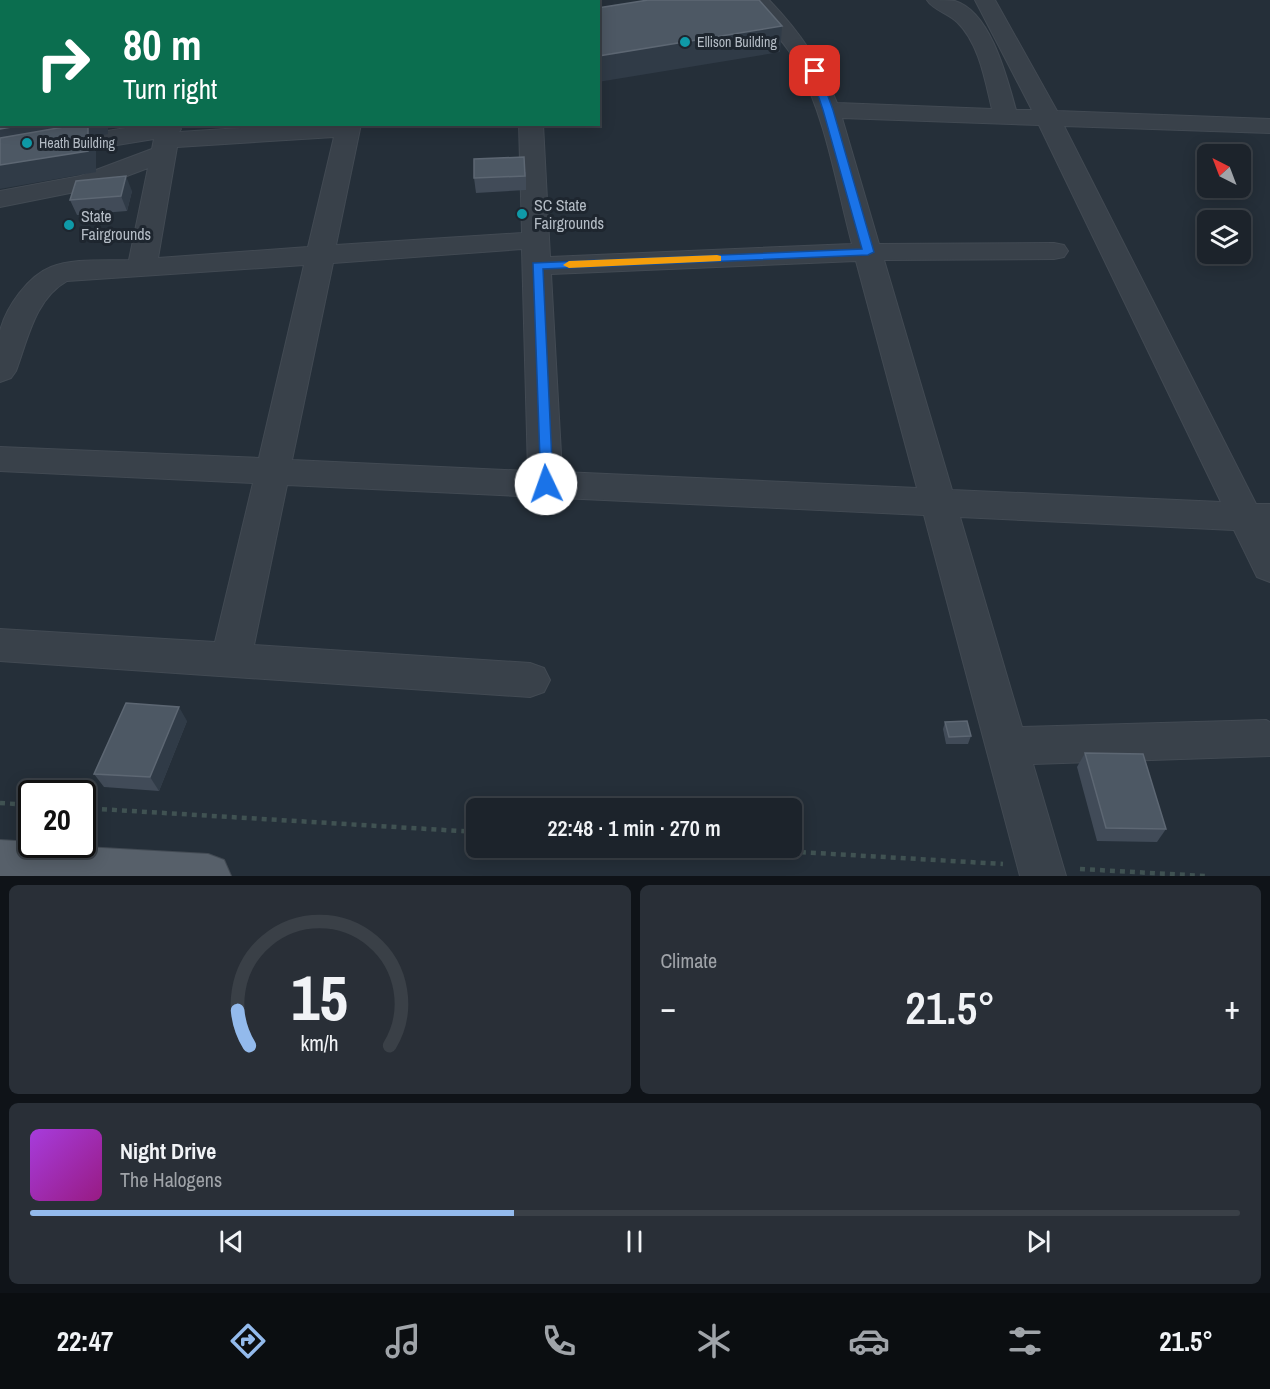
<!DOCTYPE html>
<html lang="en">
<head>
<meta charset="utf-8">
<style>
	body { margin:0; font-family:"Archivo Narrow",sans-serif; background:#292f37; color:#f1f3f6; height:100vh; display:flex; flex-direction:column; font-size:22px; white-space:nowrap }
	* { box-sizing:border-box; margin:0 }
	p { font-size:20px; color:#a0a4a9 }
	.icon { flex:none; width:33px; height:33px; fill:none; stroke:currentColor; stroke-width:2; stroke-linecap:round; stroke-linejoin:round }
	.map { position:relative; height:876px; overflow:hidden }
	.sheet { display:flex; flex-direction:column; gap:9px; padding:9px; background:#0f1318; flex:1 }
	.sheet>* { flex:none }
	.guide { position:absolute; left:0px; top:0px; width:600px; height:126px; box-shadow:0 3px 15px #0003,0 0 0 2px #3a4047; background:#0b6e4f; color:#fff; overflow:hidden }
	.needle { width:39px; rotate:318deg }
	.buttons { position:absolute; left:1197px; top:144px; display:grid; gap:12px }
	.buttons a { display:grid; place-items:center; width:54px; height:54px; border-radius:9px; background:#1c232b; box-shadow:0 3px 15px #0003,0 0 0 2px #3a4047; font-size:30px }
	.speed { position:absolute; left:18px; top:780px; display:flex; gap:12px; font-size:30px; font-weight:700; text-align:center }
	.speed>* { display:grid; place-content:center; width:78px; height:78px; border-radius:50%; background:#1c232b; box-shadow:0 3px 15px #0003,0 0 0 2px #3a4047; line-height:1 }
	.speed .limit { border:3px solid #111; border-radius:9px; background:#fff; color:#111 }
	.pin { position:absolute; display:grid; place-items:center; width:51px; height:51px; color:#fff; margin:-26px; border-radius:12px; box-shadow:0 3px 9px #0006 }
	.me { position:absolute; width:66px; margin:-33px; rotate:357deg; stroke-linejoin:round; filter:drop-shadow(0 0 4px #0008) }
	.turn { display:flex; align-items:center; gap:21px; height:126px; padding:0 24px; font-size:27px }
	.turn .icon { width:78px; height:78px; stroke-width:2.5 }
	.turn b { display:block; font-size:42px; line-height:51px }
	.big { font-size:45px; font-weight:600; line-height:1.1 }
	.sheet .widget { flex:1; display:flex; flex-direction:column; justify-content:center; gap:9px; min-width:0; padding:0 21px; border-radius:9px; background:#292f37 }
	.sheet .dial { align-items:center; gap:0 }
	.dial svg { height:156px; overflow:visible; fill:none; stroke:#3a4047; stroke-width:7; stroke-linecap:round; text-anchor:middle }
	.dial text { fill:#f1f3f6; stroke:none }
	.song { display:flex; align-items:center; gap:18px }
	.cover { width:72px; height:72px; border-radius:9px; background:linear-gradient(135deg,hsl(280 70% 55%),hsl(310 70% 35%)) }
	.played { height:6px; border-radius:3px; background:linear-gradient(90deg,#93baec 40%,#3a4047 40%) }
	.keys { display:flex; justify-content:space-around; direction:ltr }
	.heat { display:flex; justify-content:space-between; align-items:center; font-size:33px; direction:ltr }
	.sheet .tiles { flex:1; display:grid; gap:9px; grid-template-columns:1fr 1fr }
	.widget:last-child { grid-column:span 2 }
	.trip { position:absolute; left:466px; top:798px; width:336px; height:60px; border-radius:9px; background:#1c232b; box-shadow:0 3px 15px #0003,0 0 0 2px #3a4047; font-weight:600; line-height:60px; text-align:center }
	.tab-bar { display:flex; height:96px; justify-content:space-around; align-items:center; background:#0b0e11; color:#a0a4a9 }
	.tab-bar .icon { width:42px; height:42px }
	.tab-bar .active { color:#93baec }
	.tab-bar b { font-size:27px; color:#f1f3f6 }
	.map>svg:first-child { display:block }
</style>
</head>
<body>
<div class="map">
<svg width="1270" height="876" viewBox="0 0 1270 876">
	<rect width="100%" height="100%" fill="#252f39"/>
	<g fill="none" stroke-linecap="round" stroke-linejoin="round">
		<g stroke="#424a53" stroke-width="2">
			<g id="minor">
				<path d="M370,0H399L369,2Z"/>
				<path d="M563,0H583L584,2H563Z"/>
				<path d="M748,0H769C799,31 822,64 837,103L992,109C985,80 979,43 957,22C948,13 933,10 927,0C935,0 947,0 955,1C991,12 1007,78 1016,110H1032L975,0H995L1057,111L1270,119V133L1064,126L1256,504H1270V582L1257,577L1234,530L960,517L1022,727L1266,720L1270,722V756L1033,764L1066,876H1020L924,515L287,485L254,645L530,663L544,668L550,680L544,692L530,697L0,661V629L215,642L253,483L0,471V447L259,458L304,265L67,281C35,299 28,339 16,371L11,378L0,382C0,366 0,346 0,331C6,307 28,276 51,267C73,258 105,261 129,260L148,168L95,188L0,207V191L80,176L152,149L154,139L0,164V148L151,124H178L181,129L179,132L301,124H361L336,245L522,233L519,124H543L550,257L852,244C836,184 826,117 796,62C783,39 763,22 748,0ZM842,118L1039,125L1221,502L952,490L884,260L1054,259L1064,257L1068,251L1064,245L1054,243L879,244ZM334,137L308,247L158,258L177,147ZM522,249L528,471L292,460L333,263ZM856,261L917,488L562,472L551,274Z"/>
				<rect x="0" y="50" width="2" height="14"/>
			</g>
		</g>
		<g stroke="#424a53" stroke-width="2">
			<path id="major" d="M0,840L32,842V844L208,854L224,860L231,876H0Z"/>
		</g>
		<g stroke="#405252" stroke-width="4.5" stroke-dasharray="5 5" stroke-linecap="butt">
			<path d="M0,803L32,805"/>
			<path d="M82,808L477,832"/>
			<path d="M731,848L1003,864"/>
			<path d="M1080,869L1205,876"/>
		</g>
		<use href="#minor" fill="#39414a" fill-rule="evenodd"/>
		<use href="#major" fill="#57606a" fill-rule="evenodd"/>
	</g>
	<g fill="#414b58">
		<path d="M526,172V190L476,193L474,178Z"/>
		<path d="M132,191L127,211L77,215L70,200Z"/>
		<path d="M187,721L159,791L104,787L94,774Z"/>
		<path d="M945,722L971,736L968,744H946L943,729Z"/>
		<path d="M1085,753L1166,829L1157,842L1097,841L1077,767Z"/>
	</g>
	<g fill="#303b47">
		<path d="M0,0H130L118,2H2V18L0,19Z"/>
		<path d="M782,26L780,52L598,82V56Z"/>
		<path d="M29,124H108V134L93,137L96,145V172L0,189V129Z"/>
		<path d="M126,176L132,191L127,211L121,196Z"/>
		<path d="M179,707L187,721L159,791L150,777Z"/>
	</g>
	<g fill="#4d5864" stroke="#5d6773" stroke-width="1.5">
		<path d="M648,0H759L782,26L598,56V8Z"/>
		<path d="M0,101H2V124H29L0,129Z"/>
		<path d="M81,124H88V151L0,165V138Z"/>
		<path d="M524,157L525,176L474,178V159Z"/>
		<path d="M126,176L121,196L70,200L76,181Z"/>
		<path d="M126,703L179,707L150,777L94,774Z"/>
		<path d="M967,721L971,736L949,737L945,722Z"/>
		<path d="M1085,753L1143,754L1166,829L1106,828Z"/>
	</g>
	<path fill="#1a73e8" stroke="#114b97" stroke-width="1.5" d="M815,69L819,71L833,110L874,252L868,255L543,269L553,484L551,488H541L533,263L862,249L823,110L810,71Z"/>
	<path fill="#f59e0b" d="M717,255L721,256V261L569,268L563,265L569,261Z"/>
	<g fill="#0f9aa8" stroke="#1e262f" stroke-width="2">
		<circle cx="685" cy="42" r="6"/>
		<circle cx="27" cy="143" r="6"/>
		<circle cx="522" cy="214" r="6"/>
		<circle cx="69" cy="225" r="6"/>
	</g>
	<g text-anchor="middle" stroke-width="6" stroke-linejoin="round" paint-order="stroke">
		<g font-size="14" fill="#b4bcc5" stroke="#1e262f" text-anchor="start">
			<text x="697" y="47">Ellison Building</text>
			<text x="39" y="148">Heath Building</text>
		</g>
		<g font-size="16" fill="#b4bcc5" stroke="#1e262f" text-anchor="start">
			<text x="534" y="211">SC State<tspan x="534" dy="18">Fairgrounds</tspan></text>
			<text x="81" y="222">State<tspan x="81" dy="18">Fairgrounds</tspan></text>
		</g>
	</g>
</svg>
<div class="buttons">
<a><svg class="needle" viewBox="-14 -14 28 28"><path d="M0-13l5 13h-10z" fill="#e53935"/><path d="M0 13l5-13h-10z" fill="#a0a4a9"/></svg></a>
<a><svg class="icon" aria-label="layers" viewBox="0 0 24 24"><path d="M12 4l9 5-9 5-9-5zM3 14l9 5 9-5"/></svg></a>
</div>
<div class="speed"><div class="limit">20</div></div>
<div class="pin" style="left:815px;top:71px;background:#d93025"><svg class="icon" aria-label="arrive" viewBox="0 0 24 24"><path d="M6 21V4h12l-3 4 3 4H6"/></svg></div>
<svg class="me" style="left:546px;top:484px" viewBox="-20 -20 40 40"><circle r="19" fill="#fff"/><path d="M0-13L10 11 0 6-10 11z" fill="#1a73e8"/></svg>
<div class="trip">22:48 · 1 min · 270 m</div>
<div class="guide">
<div class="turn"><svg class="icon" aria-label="right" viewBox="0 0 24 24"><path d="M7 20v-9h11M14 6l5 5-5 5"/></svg><div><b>80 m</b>Turn right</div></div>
</div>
</div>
<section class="sheet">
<div class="tiles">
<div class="widget dial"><svg viewBox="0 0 100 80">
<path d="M14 69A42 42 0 1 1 86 69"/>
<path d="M14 69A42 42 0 0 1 8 51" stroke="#93baec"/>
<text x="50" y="56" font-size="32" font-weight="700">15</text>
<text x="50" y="72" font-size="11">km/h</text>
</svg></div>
<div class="widget"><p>Climate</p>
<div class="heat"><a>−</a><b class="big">21.5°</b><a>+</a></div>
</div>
<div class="widget">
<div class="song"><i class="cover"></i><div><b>Night Drive</b><p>The Halogens</p></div></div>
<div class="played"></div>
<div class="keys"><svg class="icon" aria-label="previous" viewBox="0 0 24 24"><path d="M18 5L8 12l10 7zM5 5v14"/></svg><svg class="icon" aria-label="pause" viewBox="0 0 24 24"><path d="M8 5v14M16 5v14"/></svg><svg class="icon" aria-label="next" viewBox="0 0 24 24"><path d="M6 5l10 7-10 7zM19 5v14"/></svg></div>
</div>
</div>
</section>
<nav class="tab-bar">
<b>22:47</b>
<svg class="icon active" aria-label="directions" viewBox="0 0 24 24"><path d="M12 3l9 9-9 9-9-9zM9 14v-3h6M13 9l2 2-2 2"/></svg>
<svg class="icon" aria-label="music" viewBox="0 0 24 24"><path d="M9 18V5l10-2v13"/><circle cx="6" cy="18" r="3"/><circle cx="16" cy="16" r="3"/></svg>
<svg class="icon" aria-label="phone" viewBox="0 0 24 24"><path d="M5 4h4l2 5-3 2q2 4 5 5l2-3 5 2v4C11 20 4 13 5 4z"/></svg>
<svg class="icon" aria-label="climate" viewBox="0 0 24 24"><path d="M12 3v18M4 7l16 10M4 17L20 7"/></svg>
<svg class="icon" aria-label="car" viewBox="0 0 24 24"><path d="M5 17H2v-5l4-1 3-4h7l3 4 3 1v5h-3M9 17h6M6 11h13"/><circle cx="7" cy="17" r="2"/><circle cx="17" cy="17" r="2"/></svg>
<svg class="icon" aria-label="filters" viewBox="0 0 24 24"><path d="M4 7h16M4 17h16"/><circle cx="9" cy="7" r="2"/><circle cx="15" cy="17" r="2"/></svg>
<b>21.5°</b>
</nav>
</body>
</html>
